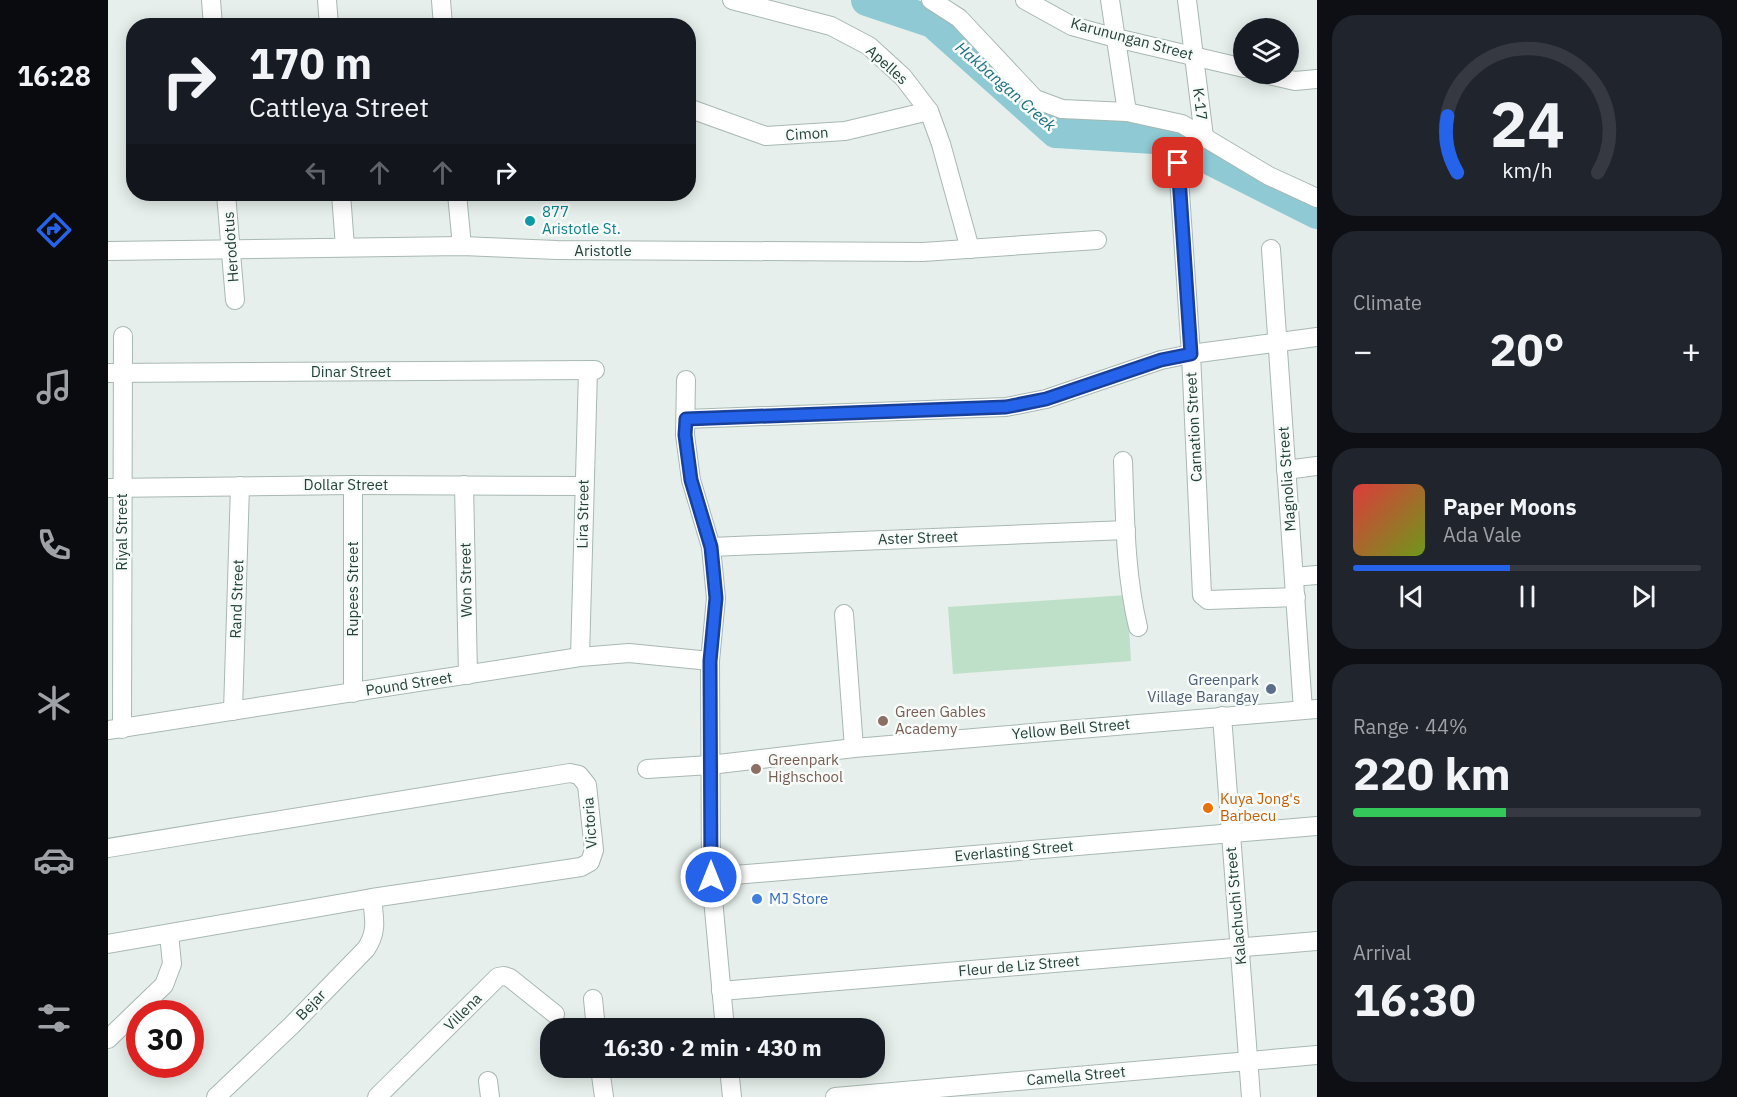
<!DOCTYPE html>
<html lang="en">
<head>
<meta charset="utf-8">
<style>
	body { margin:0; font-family:"IBM Plex Sans",sans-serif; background:#20242c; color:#f1f3f6; height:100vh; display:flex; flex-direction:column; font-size:22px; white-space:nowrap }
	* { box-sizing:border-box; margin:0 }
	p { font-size:20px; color:#9ea1a6 }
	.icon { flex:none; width:33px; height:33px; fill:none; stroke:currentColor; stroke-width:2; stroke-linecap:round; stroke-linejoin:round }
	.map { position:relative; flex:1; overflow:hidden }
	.drawer { display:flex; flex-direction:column; gap:15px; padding:15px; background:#0d0f14; width:420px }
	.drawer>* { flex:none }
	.banner { position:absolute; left:18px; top:18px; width:570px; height:183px; border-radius:24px; box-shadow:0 3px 15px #0003; background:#171b24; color:#f1f3f6; overflow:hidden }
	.tools { position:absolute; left:1125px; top:18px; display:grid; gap:12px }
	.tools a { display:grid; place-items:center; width:66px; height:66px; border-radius:50%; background:#171b24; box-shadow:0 3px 15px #0003; font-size:30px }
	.speed { position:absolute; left:18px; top:1000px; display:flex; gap:12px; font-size:30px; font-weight:700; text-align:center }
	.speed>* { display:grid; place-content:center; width:78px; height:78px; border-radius:50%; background:#171b24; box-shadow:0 3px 15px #0003; line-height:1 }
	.speed .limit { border:9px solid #d22; background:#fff; color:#111 }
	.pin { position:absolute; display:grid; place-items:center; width:51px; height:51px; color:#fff; margin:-26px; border-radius:12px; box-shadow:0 3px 9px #0006 }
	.me { position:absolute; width:66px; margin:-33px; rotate:0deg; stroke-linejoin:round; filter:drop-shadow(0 0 4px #0008) }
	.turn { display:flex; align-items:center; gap:21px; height:126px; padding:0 24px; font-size:27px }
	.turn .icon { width:78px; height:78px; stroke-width:2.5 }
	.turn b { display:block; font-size:42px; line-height:51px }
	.lanes { display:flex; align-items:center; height:57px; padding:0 24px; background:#0003; justify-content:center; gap:30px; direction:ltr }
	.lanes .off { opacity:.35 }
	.big { font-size:45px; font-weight:700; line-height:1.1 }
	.drawer .card { flex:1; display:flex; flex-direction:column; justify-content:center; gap:9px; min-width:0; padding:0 21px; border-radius:24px; background:#20242c }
	.drawer .dial { align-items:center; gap:0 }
	.dial svg { height:156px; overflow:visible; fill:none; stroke:#363941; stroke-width:7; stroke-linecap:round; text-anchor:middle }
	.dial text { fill:#f1f3f6; stroke:none }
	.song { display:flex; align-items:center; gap:18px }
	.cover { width:72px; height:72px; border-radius:9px; background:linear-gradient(135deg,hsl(0 70% 55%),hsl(80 70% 35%)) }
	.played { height:6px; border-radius:3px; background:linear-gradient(90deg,#2563eb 45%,#363941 45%) }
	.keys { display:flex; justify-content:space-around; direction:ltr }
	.heat { display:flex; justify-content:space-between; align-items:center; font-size:33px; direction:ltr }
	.charge { height:9px; border-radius:4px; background:linear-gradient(90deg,#34c759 44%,#363941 0) }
	.trip { position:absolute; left:432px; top:1018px; width:345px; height:60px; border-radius:24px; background:#171b24; box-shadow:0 3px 15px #0003; font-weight:700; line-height:60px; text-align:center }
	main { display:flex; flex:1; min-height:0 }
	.dock { display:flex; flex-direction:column; width:108px; justify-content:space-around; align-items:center; background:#090b0e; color:#9ea1a6 }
	.dock .icon { width:42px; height:42px }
	.dock .active { color:#2563eb }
	.dock b { font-size:27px; color:#f1f3f6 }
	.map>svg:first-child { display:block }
</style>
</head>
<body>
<main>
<nav class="dock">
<b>16:28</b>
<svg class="icon active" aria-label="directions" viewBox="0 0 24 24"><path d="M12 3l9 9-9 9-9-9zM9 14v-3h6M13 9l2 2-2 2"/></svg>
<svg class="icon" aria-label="music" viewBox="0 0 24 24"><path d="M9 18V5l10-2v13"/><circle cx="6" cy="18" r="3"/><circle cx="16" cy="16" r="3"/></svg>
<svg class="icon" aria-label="phone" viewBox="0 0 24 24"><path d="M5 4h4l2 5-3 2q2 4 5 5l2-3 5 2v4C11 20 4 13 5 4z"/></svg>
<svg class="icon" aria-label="climate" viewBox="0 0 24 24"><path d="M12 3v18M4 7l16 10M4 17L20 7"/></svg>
<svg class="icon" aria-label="car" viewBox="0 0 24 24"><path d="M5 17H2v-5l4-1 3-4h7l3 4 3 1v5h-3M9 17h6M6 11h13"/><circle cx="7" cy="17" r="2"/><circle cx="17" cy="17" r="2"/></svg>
<svg class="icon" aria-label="filters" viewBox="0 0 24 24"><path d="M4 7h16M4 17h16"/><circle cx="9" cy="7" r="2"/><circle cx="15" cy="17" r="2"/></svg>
</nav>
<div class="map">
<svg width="1209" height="1097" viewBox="0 0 1209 1097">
	<rect width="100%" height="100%" fill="#e6efeb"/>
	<path fill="#bfe0c8" d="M1019,595L1023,661L845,674L840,607Z"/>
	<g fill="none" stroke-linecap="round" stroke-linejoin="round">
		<path stroke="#8ec9d4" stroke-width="32" d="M759,0L825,22L948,132L1062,139L1209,213"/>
		<g stroke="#a8b8b2" stroke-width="20">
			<g id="minor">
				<path d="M103,0L105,26"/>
				<path d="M219,0L221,26"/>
				<path d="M333,0L335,26"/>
				<path d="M624,0L723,26L761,46L795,77L821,111L833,144L862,249"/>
				<path d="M823,0L851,18L927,99L954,109L1019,112L1074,124L1161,176L1209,198"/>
				<path d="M917,0L964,26L1008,38L1136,68"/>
				<path d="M1002,0L1019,112"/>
				<path d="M1079,0L1096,137"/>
				<path d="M1156,74L1187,81L1209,79"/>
				<path d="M580,108L658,136L737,131L821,111"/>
				<path d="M1070,163L1083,354L1094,595L1100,600L1188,597"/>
				<path d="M118,194L127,300"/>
				<path d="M233,194L237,247"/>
				<path d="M349,194L354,246"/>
				<path d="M1163,249L1195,710"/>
				<path d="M0,251L354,246L449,250L815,252L989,240"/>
				<path d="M0,373L487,370"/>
				<path d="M578,380L577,435L583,480L603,547L608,598L602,661L603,877L617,1029"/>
				<path d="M578,419L898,407L938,399L1053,360L1083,354L1209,337"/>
				<path d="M1015,461C1017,516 1017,573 1030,627"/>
				<path d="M1178,470L1209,466"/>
				<path d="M245,485V693"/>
				<path d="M356,485L360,675"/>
				<path d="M0,488L245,485L476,486"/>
				<path d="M603,547L1018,530"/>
				<path d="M1186,577L1209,575"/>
				<path d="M736,614L746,748"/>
				<path d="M472,657L480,370"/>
				<path d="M125,711L132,486"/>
				<path d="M1114,716L1143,1097"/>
				<path d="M14,729L15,336"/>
				<path d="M0,730L472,657L521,653L602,661"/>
				<path d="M539,769L602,765L746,748L1209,709"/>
				<path d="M0,848L462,773L471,775L479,785L486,850L482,862L473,867L264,898L0,944"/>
				<path d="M603,877L1209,826"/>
				<path d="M613,991L1209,941"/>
				<path d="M485,999L488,1029"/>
				<path d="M0,1039L56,985L64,964L61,934"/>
				<path d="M492,1068L496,1097"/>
				<path d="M621,1068L624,1097"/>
				<path d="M380,1081L382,1097"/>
				<path d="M108,1097L184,1025L258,949C270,931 266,919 264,898"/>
				<path d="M269,1097L390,977L396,976L402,978L447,1014"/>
				<path d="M727,1097L1209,1055"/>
			</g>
		</g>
		<use href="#minor" stroke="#fff" stroke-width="18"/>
	</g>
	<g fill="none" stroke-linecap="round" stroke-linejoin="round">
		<g stroke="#184099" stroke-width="15">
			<path id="route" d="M603,877L602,661L608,598L603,547L583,480L577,435L578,419L898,407L938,399L1053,360L1083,354L1070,163"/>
		</g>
		<use href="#route" stroke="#2563eb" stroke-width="10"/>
	</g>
	<circle fill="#0f9aa8" stroke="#f7fbf9" stroke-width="2" cx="422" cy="221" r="6"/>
	<circle fill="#5c6f8a" stroke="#f7fbf9" stroke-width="2" cx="1163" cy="689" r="6"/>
	<g fill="#8d6e63" stroke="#f7fbf9" stroke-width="2">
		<circle cx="775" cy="721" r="6"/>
		<circle cx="648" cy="769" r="6"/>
	</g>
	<circle fill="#e8710a" stroke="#f7fbf9" stroke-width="2" cx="1100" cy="808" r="6"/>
	<circle fill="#3f7fe0" stroke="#f7fbf9" stroke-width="2" cx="649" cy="899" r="6"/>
	<g text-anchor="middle" stroke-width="5" stroke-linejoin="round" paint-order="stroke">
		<g font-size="15" fill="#24423a" stroke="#f7fbf9">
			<text transform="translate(1024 39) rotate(15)" y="5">Karunungan Street</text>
			<text transform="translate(779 65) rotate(42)" y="5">Apelles</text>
			<text transform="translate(1092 104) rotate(83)" y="5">K-17</text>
			<text transform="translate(699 134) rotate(-4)" y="5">Cimon</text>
			<text transform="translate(123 247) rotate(-94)" y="5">Herodotus</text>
			<text x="495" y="256">Aristotle</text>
			<text x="243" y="377">Dinar Street</text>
			<text transform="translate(1086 427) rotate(-93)" y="5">Carnation Street</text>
			<text transform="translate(1179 479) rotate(-94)" y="5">Magnolia Street</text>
			<text x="238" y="490">Dollar Street</text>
			<text transform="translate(475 514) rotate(-89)" y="5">Lira Street</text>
			<text transform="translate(14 532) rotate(-90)" y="5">Riyal Street</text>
			<text transform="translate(810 538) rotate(-2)" y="5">Aster Street</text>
			<text transform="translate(358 580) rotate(-91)" y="5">Won Street</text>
			<text transform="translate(245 589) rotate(-90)" y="5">Rupees Street</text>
			<text transform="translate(129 599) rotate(-88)" y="5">Rand Street</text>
			<text transform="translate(301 684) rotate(-9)" y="5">Pound Street</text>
			<text transform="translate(963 729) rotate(-5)" y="5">Yellow Bell Street</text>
			<text transform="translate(482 823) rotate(-94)" y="5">Victoria</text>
			<text transform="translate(906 851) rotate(-5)" y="5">Everlasting Street</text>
			<text transform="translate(1128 906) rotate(-95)" y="5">Kalachuchi Street</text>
			<text transform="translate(911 966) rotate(-5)" y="5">Fleur de Liz Street</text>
			<text transform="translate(203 1005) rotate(-46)" y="5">Bejar</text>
			<text transform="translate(355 1012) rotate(-45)" y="5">Villena</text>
			<text transform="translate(968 1076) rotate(-5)" y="5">Camella Street</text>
		</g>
		<g font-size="15" fill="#0d838f" stroke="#f7fbf9" text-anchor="start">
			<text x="434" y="217">877<tspan x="434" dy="17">Aristotle St.</tspan></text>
		</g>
		<g font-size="15" fill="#4e5e75" stroke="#f7fbf9" text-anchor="end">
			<text x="1151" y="685">Greenpark<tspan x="1151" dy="17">Village Barangay</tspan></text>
		</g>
		<g font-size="15" fill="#785e54" stroke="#f7fbf9" text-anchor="start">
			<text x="787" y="717">Green Gables<tspan x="787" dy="17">Academy</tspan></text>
			<text x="660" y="765">Greenpark<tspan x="660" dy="17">Highschool</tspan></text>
		</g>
		<g font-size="15" fill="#c56008" stroke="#f7fbf9" text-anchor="start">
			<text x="1112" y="804">Kuya Jong's<tspan x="1112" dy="17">Barbecu</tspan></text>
		</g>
		<g font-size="15" fill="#366cbe" stroke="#f7fbf9" text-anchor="start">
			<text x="661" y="904">MJ Store</text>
		</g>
		<g font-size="16" font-style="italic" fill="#1c6f80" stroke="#f7fbf9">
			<text transform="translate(898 86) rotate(41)" y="6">Hakbangan Creek</text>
		</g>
	</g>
</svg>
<div class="tools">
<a><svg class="icon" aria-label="layers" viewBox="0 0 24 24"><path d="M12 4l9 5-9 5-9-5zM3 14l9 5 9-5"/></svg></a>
</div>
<div class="speed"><div class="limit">30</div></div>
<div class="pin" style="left:1070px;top:163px;background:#d93025"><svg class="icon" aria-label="arrive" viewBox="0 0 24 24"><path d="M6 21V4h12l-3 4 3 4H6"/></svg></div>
<svg class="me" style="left:603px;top:877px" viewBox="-20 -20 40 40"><circle r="17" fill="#2563eb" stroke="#fff" stroke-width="3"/><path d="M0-11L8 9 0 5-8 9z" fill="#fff"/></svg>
<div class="trip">16:30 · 2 min · 430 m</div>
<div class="banner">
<div class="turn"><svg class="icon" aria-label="right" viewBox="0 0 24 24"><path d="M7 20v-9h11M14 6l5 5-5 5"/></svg><div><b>170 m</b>Cattleya Street</div></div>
<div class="lanes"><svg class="icon off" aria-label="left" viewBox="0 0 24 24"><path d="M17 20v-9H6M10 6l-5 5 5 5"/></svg><svg class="icon off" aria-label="ahead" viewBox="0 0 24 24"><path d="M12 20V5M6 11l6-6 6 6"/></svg><svg class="icon off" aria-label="ahead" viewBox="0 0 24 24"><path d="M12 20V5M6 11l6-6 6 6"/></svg><svg class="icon" aria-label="right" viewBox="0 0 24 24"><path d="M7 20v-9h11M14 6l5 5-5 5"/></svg></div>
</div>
</div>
<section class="drawer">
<div class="card dial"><svg viewBox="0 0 100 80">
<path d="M14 69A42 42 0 1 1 86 69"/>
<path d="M14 69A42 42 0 0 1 9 40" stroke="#2563eb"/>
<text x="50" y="56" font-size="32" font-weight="700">24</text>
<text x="50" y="72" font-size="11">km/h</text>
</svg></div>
<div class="card"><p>Climate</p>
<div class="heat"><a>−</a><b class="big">20°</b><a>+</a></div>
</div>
<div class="card">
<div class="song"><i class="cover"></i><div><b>Paper Moons</b><p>Ada Vale</p></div></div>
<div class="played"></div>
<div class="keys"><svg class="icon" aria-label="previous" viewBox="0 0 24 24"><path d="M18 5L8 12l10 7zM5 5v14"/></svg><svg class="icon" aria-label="pause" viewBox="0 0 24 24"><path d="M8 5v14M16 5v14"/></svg><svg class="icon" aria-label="next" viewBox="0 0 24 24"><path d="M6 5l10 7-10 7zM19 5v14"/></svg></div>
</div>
<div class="card"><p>Range · 44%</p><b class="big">220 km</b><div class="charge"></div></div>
<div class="card"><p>Arrival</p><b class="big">16:30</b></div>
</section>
</main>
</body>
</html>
